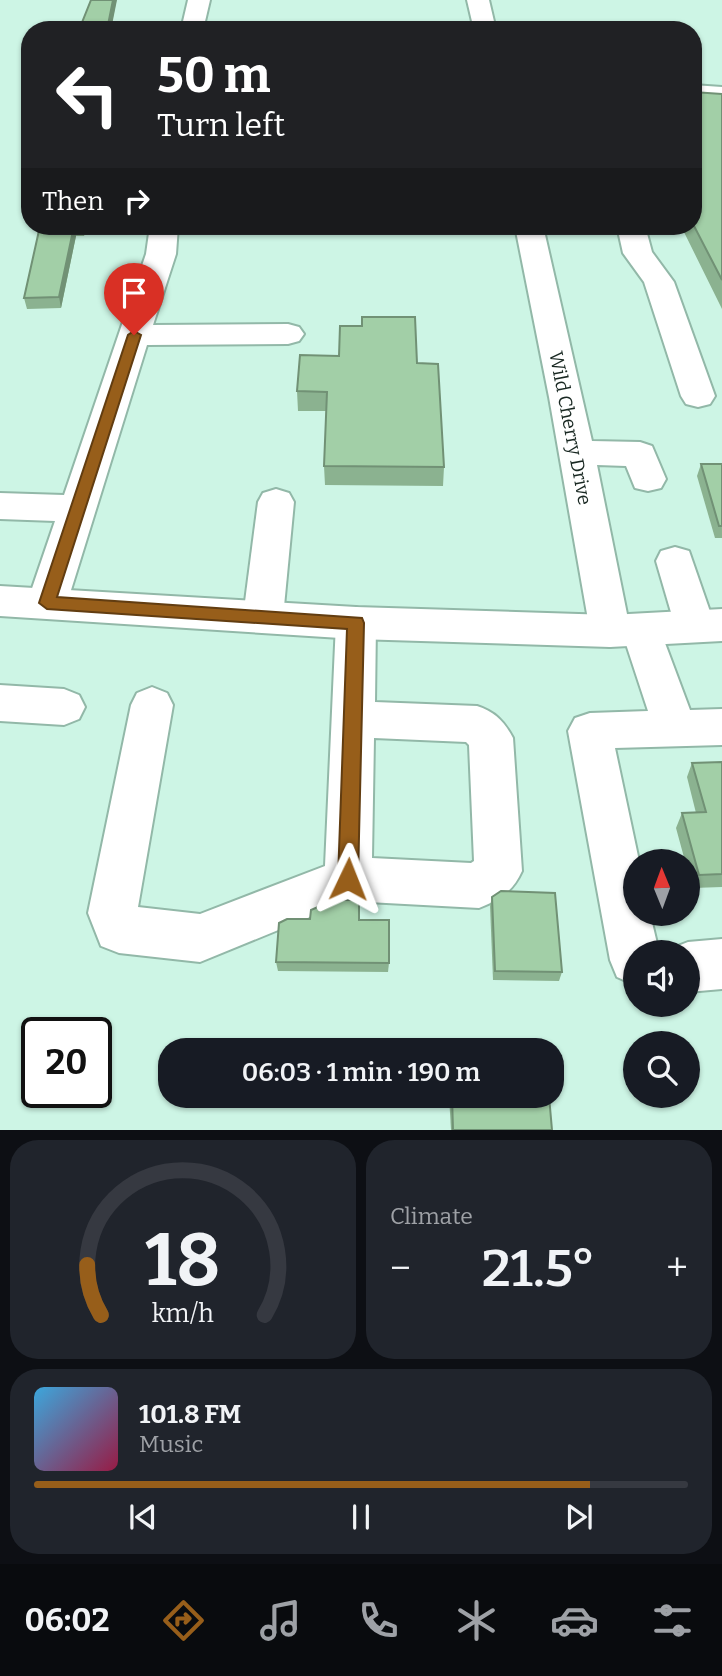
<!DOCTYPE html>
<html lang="en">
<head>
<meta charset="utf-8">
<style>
	body { margin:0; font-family:Bitter,serif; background:#20242c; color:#f1f3f6; height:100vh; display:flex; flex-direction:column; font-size:26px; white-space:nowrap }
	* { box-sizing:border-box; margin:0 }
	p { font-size:23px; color:#9ea1a6 }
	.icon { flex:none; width:38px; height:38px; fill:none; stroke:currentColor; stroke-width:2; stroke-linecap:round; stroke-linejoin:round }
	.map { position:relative; height:1130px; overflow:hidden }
	.details { display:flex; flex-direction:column; gap:10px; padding:10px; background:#0d0f14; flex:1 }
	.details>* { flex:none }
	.top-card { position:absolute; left:21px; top:21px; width:681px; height:214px; border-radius:28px; box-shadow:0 2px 5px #0004; background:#202124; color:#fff; overflow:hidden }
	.needle { width:46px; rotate:359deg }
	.buttons { position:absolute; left:623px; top:849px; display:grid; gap:14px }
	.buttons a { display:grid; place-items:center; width:77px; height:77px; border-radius:50%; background:#171b24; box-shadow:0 2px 5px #0004; font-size:35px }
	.speed { position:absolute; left:21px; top:1017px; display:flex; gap:14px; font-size:35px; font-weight:700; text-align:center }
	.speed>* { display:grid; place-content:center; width:91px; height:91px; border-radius:50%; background:#171b24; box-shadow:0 2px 5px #0004; line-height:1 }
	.speed .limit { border:4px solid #111; border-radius:10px; background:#fff; color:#111 }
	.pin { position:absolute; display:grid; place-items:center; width:60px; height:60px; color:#fff; margin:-72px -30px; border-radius:50% 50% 50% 0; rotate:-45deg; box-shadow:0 0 7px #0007 }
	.pin .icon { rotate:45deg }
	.me { position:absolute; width:77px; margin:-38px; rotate:2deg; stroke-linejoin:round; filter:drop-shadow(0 0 5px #0008) }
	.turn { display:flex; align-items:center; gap:24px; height:147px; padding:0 21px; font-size:32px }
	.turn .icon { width:91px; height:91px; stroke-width:2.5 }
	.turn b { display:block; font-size:49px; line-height:60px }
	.then { display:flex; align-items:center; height:66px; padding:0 21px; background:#0003; gap:14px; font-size:26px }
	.big { font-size:52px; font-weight:600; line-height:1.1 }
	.details .card { flex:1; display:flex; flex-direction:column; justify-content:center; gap:10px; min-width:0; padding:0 24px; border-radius:28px; background:#20242c }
	.details .dial { align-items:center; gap:0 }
	.dial svg { height:182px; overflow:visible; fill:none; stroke:#363941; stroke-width:7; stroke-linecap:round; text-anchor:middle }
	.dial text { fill:#f1f3f6; stroke:none }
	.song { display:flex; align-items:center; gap:21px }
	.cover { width:84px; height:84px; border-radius:10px; background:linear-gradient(135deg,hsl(200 70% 55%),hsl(340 70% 35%)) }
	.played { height:7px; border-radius:4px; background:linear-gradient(90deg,#975e1a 85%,#363941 85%) }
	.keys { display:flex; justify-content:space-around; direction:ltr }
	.heat { display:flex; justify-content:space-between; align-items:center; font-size:38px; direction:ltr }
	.details .tiles { flex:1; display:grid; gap:10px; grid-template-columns:1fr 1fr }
	.card:last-child { grid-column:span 2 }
	.trip { position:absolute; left:158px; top:1038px; width:406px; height:70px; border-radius:28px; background:#171b24; box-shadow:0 2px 5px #0004; font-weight:600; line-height:70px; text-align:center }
	.dock { display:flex; height:112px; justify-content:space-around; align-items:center; background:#090b0e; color:#9ea1a6 }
	.dock .icon { width:49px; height:49px }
	.dock .active { color:#975e1a }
	.dock b { font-size:32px; color:#f1f3f6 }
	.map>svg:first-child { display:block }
</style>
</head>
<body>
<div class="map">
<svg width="722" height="1130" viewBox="0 0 722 1130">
	<rect width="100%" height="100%" fill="#cdf5e5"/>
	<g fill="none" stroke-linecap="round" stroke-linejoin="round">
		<g stroke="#92b8a8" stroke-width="4">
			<g id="minor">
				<path d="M188,0H210L203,30H181Z"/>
				<path d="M467,0H489L496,30H474Z"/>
				<path d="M693,85L722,87V101L693,99Z"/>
				<path d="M150,226H178L176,254L153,325L288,324L299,327L304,334L299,341L288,344L147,345L67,603L61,614L47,618L33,614L27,603L55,521L0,519V493L64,495L146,254Z"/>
				<path d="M515,226H543L592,441L640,442L652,446L666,479L661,488L648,491L635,488L626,466L597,465L628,619L642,614L656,619L690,710L722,709V745L615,748L639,861H635V914H650L659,952H635V985L617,977L610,960L568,731L575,718L590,713L648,711L625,641L610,647L596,642L590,631L549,397Z"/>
				<path d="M617,226H645L652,252L674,282L715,396L710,404L698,407L686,404L681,396L644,282L623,253Z"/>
				<path d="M276,489L289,493L294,502L283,617L277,628L263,632L249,628L243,617L258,502L263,493Z"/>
				<path d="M675,547L689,551L715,626L709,637L695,642L681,637L675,626L656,561L661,551Z"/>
				<path d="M356,607L370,612L376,623L375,702L477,706C495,712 504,721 513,738L522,871C513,891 500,900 479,908L349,901L200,962L119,953L101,946L88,913L131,705L137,693L152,687L167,693L173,705L138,907L200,914L325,866L336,623L342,612ZM374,738L466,742L469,745L474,861L471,863L372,858Z"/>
				<path d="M0,685L64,689L79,695L85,707L79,719L64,725L0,721Z"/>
				<path d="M722,939V989L688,992V952H669L670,949L688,942Z"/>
			</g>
		</g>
		<g stroke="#92b8a8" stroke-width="4">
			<path id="major" d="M0,586L356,607L610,615L722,609V641L610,647L356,639L0,616Z"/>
		</g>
		<use href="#minor" fill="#fff" fill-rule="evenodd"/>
		<use href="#major" fill="#fff" fill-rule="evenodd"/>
	</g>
	<g fill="#8bb290">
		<path d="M693,92L722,94V309L681,226H693Z"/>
		<path d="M40,226H86L84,236H76L61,308L27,309L24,298Z"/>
		<path d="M417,363L444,467L443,486L325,485L324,466L326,411H298L297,391Z"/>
		<path d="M701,464H722V538H715L697,476Z"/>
		<path d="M722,762V887L693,888L688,870V861H685L676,828L682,813H696L687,777L692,763Z"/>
		<path d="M492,897L562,972L559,981L493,980L490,906Z"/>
		<path d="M359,920L389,963L388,972L278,971L276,962Z"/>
		<path d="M449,1096H549L552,1130H451Z"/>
	</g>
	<g fill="#719175">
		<path d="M113,0H117L111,30H107Z"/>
		<path d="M74,226L76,236L61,308L59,297Z"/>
		<path d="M82,226H86L84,236Z"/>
	</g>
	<g fill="#a2cfa7" stroke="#719175" stroke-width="2">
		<path d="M91,0H113L107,30H79Z"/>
		<path d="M693,92L722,94V280L693,224Z"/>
		<path d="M40,226H74L59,297L24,298Z"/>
		<path d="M362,317H415L417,363L438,364L444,467L324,466L327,392L297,391L300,355L339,356L340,326H362Z"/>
		<path d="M701,464H722V526H719Z"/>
		<path d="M722,762V874L699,875L682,813L706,812L692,763Z"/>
		<path d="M501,891L555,893L562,972L495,971L492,897Z"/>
		<path d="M334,900H359V920H389V963L276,962L279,923L287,919H310L311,910Z"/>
		<path d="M452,1096H549L552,1130H453Z"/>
	</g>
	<path fill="#975e1a" stroke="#623d11" stroke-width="2" d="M134,331L141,335L57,597L362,618L364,623L358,879L355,885L348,888L341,885L338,879L347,629L47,609L39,603L128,335Z"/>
	<g text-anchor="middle" stroke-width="7" stroke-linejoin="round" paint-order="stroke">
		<g font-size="19" fill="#192822" stroke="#fff">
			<text transform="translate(571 428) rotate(79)" y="7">Wild Cherry Drive</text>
		</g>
	</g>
</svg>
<div class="buttons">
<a><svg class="needle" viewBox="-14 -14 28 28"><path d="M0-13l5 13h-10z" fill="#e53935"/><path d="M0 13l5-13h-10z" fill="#9ea1a6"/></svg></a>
<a><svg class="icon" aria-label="sound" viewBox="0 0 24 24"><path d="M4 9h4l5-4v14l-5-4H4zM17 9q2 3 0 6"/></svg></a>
<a><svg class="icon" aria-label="search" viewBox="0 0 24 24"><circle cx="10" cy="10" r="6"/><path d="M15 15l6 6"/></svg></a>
</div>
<div class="speed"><div class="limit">20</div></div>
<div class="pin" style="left:134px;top:335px;background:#d93025"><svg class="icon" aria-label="arrive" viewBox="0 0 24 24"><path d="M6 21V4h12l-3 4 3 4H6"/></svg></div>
<svg class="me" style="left:348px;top:879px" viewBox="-20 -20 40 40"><path d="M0-17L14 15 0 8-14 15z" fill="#975e1a" stroke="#fff" stroke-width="4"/></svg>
<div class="trip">06:03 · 1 min · 190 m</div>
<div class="top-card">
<div class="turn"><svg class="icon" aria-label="left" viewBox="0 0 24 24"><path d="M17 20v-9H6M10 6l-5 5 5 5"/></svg><div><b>50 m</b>Turn left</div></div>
<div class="then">Then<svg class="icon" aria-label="right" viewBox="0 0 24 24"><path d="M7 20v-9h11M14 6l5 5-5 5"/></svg></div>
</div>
</div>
<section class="details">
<div class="tiles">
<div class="card dial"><svg viewBox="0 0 100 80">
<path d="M14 69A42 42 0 1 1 86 69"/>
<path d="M14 69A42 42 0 0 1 8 47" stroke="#975e1a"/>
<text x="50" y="56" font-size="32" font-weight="700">18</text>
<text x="50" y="72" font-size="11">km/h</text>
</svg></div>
<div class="card"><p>Climate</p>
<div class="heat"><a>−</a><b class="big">21.5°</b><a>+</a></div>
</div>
<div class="card">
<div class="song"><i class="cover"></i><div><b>101.8 FM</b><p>Music</p></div></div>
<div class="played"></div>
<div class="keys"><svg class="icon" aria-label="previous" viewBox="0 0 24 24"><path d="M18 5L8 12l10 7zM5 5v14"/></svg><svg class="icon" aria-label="pause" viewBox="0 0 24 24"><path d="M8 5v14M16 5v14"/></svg><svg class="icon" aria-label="next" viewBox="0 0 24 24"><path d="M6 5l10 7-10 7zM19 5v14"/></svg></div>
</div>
</div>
</section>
<nav class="dock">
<b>06:02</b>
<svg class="icon active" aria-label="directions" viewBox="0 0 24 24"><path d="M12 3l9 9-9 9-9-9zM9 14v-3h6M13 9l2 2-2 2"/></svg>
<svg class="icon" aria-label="music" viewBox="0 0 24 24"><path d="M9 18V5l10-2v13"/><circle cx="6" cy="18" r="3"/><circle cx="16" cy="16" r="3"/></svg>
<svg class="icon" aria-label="phone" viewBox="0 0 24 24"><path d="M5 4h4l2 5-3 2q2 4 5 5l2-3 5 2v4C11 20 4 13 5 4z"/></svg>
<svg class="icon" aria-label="climate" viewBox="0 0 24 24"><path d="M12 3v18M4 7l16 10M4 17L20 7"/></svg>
<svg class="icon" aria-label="car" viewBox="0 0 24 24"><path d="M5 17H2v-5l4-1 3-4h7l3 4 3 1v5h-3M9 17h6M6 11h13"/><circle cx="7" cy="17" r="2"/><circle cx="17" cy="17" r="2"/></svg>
<svg class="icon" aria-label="filters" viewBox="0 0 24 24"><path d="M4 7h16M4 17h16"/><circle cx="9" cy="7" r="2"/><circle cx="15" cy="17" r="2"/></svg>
</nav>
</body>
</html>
